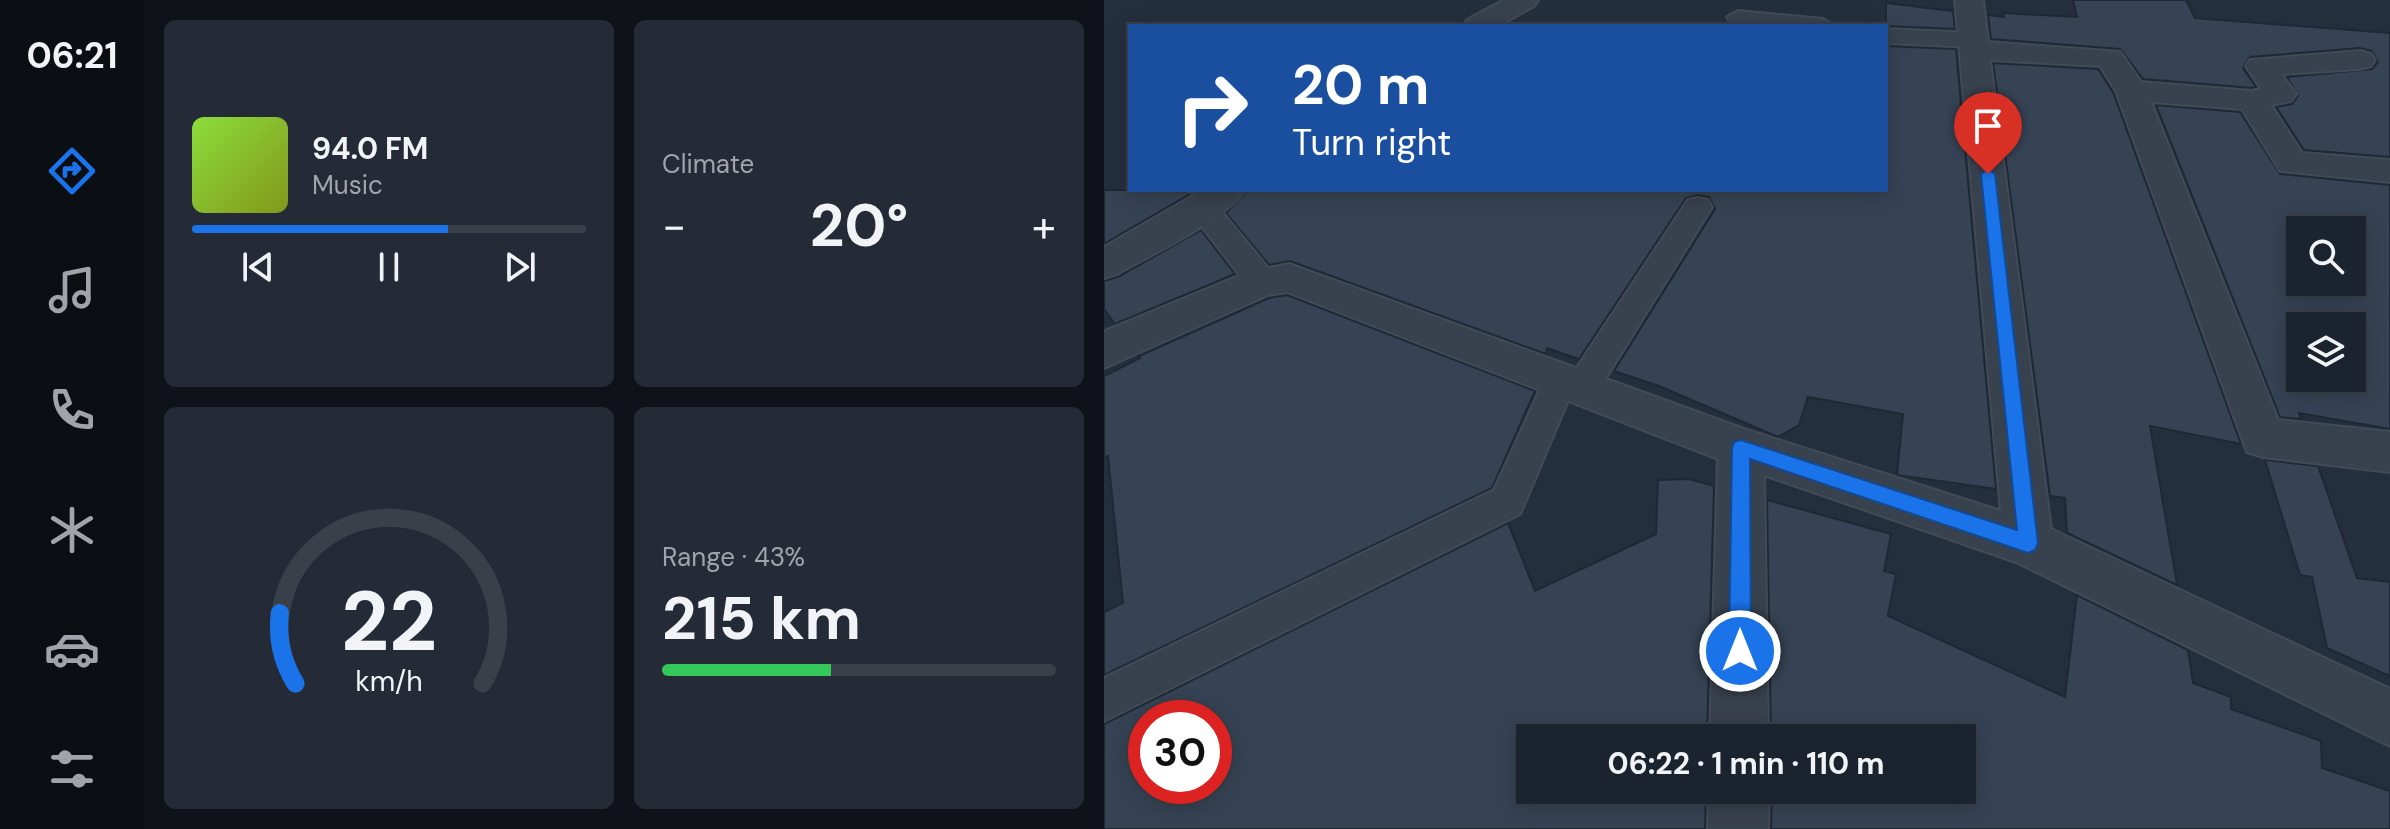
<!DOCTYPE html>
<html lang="en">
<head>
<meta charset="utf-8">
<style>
	body { margin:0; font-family:"DM Sans",sans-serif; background:#242b36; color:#f1f3f6; height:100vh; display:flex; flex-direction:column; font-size:30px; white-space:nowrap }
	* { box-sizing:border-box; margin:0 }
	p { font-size:26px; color:#a0a4aa }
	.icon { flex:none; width:44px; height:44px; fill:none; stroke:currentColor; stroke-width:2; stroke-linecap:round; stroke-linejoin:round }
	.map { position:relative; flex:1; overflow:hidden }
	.panel { display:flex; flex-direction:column; gap:20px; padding:20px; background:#0f1319; width:960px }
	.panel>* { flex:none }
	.top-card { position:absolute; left:24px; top:24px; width:760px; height:168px; border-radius:0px; box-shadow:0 4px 20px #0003,0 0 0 2px #39404a; background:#1a4fa0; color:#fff; overflow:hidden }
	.buttons { position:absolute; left:1182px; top:216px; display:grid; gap:16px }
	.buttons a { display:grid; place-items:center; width:80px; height:80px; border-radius:0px; background:#1b232e; box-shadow:0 4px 20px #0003,0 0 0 2px #39404a; font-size:40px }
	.speed { position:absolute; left:24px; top:700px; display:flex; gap:16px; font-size:40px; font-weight:700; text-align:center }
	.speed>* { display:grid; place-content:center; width:104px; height:104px; border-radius:50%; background:#1b232e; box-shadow:0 4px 20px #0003,0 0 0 2px #39404a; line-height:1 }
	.speed .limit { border:12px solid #d22; background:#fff; color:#111 }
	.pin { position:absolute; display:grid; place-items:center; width:68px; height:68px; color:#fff; margin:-82px -34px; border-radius:50% 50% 50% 0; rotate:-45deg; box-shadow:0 0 8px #0007 }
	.pin .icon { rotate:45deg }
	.me { position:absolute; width:88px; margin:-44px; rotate:0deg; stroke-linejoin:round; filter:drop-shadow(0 0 6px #0008) }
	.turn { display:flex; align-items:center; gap:28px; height:168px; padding:0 32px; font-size:36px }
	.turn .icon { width:104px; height:104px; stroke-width:2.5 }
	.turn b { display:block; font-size:56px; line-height:68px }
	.big { font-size:60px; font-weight:700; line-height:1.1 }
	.panel .card { flex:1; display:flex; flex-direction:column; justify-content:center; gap:12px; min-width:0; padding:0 28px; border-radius:12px; background:#242b36 }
	.panel .dial { align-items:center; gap:0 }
	.dial svg { height:208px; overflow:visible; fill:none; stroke:#39404a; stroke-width:7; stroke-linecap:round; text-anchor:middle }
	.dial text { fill:#f1f3f6; stroke:none }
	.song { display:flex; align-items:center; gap:24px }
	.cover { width:96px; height:96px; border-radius:12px; background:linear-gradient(135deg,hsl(90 70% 55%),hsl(70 70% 35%)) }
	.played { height:8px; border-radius:4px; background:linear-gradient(90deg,#1a73e8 65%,#39404a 65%) }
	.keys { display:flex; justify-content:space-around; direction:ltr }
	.heat { display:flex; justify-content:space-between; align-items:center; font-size:44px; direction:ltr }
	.charge { height:12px; border-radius:6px; background:linear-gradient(90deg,#34c759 43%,#39404a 0) }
	.panel .tiles { flex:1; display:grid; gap:20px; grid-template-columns:repeat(2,1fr) }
	.trip { position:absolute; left:412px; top:724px; width:460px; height:80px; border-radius:0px; background:#1b232e; box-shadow:0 4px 20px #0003,0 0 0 2px #39404a; font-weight:700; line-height:80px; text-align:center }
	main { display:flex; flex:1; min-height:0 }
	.tab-bar { display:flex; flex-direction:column; width:144px; justify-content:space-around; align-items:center; background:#0b0e12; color:#a0a4aa }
	.tab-bar .icon { width:56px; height:56px }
	.tab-bar .active { color:#1a73e8 }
	.tab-bar b { font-size:36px; color:#f1f3f6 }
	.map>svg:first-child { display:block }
</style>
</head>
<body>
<main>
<nav class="tab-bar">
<b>06:21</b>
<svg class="icon active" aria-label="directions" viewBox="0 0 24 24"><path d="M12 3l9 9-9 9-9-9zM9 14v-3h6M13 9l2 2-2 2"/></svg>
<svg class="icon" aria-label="music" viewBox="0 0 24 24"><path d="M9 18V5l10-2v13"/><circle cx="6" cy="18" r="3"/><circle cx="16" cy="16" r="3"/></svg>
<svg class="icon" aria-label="phone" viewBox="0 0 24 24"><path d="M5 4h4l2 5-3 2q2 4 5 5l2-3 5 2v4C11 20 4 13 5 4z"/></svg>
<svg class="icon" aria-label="climate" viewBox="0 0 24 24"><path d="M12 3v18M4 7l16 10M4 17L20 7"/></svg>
<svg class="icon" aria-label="car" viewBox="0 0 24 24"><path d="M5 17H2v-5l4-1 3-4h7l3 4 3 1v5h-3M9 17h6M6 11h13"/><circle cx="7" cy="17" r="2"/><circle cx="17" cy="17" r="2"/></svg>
<svg class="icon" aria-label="filters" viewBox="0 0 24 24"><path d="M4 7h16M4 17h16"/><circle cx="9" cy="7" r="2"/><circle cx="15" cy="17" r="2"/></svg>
</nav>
<section class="panel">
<div class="tiles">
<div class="card">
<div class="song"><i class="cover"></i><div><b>94.0 FM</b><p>Music</p></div></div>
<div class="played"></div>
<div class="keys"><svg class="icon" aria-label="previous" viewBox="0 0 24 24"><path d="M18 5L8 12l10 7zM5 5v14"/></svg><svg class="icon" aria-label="pause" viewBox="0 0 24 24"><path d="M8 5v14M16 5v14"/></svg><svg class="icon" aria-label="next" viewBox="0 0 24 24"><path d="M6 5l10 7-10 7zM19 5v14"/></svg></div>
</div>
<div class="card"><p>Climate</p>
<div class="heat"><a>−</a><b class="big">20°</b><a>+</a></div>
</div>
<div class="card dial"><svg viewBox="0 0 100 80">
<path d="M14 69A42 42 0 1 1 86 69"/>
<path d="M14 69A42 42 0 0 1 8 42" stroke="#1a73e8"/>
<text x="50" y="56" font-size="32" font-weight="700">22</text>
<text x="50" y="72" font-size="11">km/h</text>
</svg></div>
<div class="card"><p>Range · 43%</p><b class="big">215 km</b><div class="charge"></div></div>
</div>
</section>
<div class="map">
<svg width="1286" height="829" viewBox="0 0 1286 829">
	<rect width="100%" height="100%" fill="#242f3e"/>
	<g fill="#364354" stroke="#1f2835" stroke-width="2" fill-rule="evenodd">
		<path d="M969,0H1082L1091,18L1286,33V157L1200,150L1172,107L1188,104L1194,96L1183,77L1268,69L1274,62L1268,51L1256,48L1146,57L1139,68L1152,87L1148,88L1039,79L1016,49L887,39L884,15L900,17L899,13L973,17Z"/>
		<path d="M782,3L849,11L851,29L782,26Z"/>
		<path d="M782,46L852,49L892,489L793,475L799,414L704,397L695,425L674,437L555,386L510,371L611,209L605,197L593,195L582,198L475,359L443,348L442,354L186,261L165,265L122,213L143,190H782Z"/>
		<path d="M889,63L994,69L1009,92L1137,444L1046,426L1073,585L963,533L961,498L946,496Z"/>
		<path d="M1052,105L1136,112L1176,174L1286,185V429L1195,413L1197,419L1176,417ZM1196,230H1248V282H1196ZM1196,326H1248V378H1196Z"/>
		<path d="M0,190H93L0,244Z"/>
		<path d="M97,230L131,274L11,324L0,309V281L14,277Z"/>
		<path d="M183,295L431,391L388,488L0,675V612L19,603L4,456L0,457V376L36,358L35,356L165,298Z"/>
		<path d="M1161,460L1214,466L1253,578L1286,582V676L1223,648L1208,577L1196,575Z"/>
		<path d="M585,479L610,486L603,738H426V790H602L601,829H0V724L404,523L431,591L552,534L554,480ZM42,718H110V786H42Z"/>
		<path d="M663,500L787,534L780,571L792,574L784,616L961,697L973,595L1084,650L1089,683L1127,697V709L1217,741L1218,768L1286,791V829H667L668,790H858V738H667Z"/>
	</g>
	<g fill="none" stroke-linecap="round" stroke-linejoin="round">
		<g stroke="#414a57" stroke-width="4">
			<g id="lane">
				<path d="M634,11L719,19L730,26H657L626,22L623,17Z"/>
				<path d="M782,29L870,33L881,40L870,47L782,43Z"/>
				<path d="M594,198L604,200L608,207L490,397L478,401L466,396L416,514L0,721V678L390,490L445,370L457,366L470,372L584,200Z"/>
				<path d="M99,199L109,201L169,274L173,282L169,290L158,293L147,290L89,215L85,208L89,201Z"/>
			</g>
		</g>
		<g stroke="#414a57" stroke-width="4">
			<g id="street">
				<path d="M400,0H434L430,6L394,26H359L363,20Z"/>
				<path d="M851,0H879L884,42L1016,52L1037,82L1148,91L1157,89L1142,66L1146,60L1256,51L1267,54L1271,60L1267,66L1256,69L1177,74L1192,94L1187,101L1167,105L1198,153L1286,160V182L1176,171L1138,109L1047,102L1174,420L1286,432V472L1159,457L1143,452L1012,91L996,66L886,60L947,529L1286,689V746L912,562L660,475L664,738H606L614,459L183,292L164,295L0,368V332L3,330L144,272L185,264L640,429L897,511Z"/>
				<path d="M99,190H140C122,220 46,255 13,274L0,278V247Z"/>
				<path d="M605,790H665L664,829H604Z"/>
			</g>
		</g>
		<use href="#lane" fill="#38414e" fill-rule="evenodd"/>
		<use href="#street" fill="#38414e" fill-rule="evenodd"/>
	</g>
	<path fill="#1a73e8" stroke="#114b97" stroke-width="2" d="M884,169L891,174L934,543L931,550L924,553L646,459L647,651L643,659L636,662L628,659L625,651L628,448L630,442L637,440L913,530L877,174Z"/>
</svg>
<div class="buttons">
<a><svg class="icon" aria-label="search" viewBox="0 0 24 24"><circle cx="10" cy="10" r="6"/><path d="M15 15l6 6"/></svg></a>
<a><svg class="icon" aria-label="layers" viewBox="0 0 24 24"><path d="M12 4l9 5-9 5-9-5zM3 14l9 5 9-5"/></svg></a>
</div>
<div class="speed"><div class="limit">30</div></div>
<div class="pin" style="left:884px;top:174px;background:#d93025"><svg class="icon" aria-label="arrive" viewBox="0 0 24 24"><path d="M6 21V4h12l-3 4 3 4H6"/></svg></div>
<svg class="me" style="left:636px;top:651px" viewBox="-20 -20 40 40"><circle r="17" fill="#1a73e8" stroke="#fff" stroke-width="3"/><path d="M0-11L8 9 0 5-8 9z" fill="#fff"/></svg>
<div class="trip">06:22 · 1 min · 110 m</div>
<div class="top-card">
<div class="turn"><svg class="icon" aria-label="right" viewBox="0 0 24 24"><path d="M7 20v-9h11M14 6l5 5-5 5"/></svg><div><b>20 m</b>Turn right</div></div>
</div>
</div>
</main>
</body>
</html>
